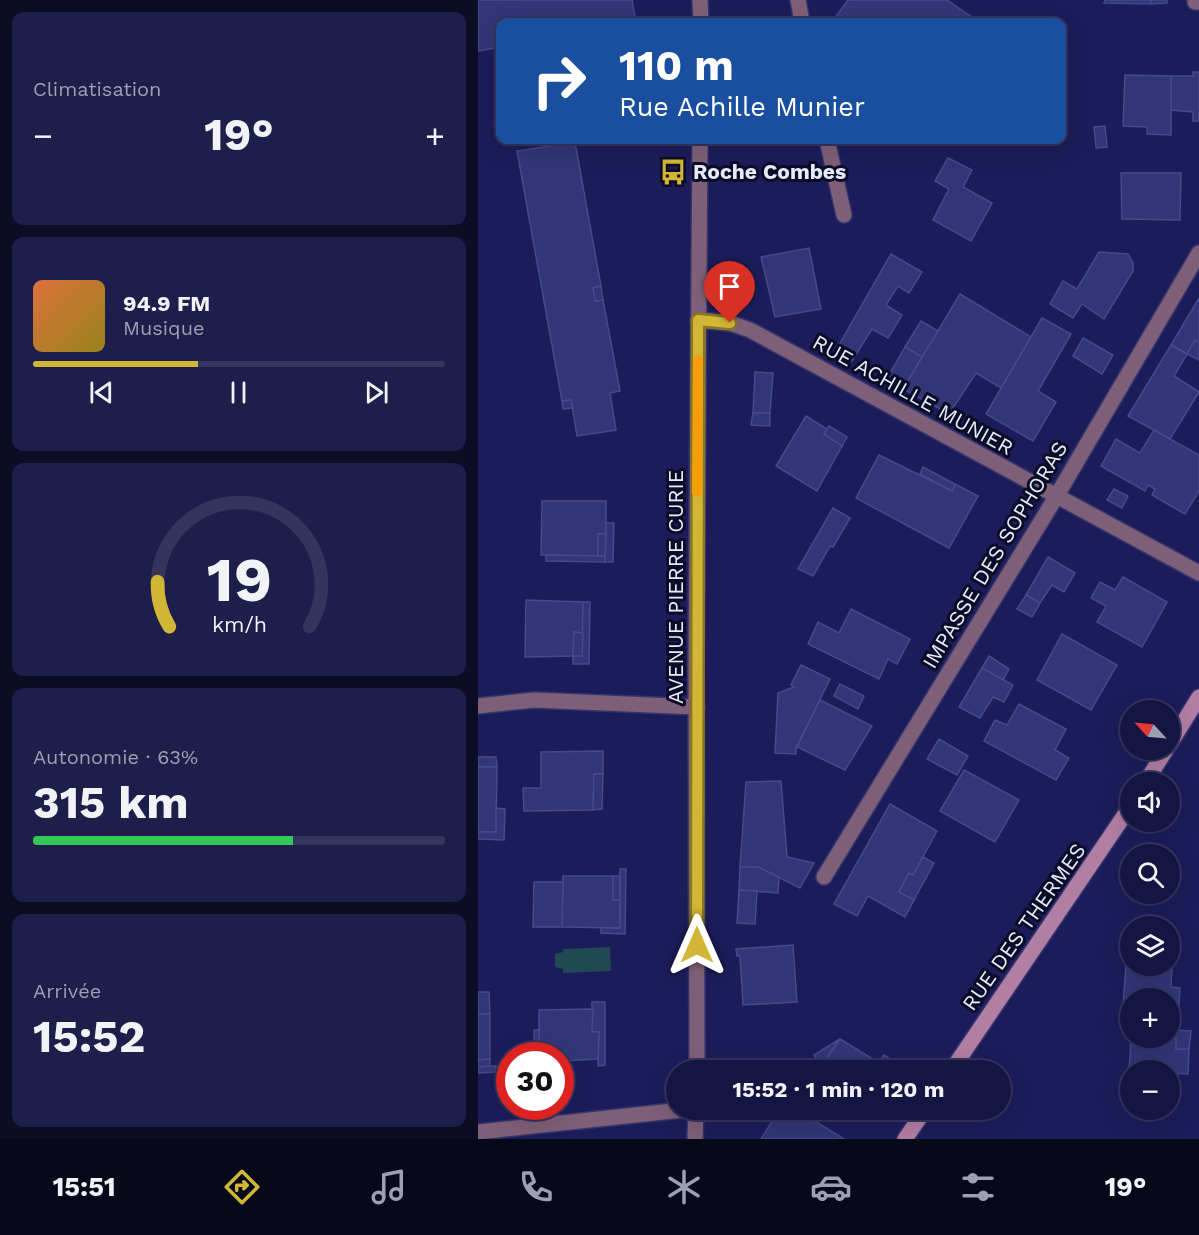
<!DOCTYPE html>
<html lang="fr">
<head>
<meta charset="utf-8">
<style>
	body { margin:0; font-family:"Work Sans",sans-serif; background:#1e1e4b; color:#f1f3f6; height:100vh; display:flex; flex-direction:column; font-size:22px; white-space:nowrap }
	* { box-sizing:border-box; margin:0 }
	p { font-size:20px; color:#9d9fb2 }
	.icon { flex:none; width:33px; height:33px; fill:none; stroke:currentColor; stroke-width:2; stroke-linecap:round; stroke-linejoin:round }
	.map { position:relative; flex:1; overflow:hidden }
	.side { display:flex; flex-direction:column; gap:12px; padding:12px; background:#0c0c25; width:478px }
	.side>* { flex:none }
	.top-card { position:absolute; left:18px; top:18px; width:570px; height:126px; border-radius:12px; box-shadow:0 6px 24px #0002,0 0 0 2px #34345d; background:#1a4fa0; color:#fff; overflow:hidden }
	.needle { width:39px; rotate:296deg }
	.controls { position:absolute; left:642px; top:700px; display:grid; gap:12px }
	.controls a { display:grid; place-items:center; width:60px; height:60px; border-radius:50%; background:#151544; box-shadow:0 6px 24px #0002,0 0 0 2px #34345d; font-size:30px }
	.speed { position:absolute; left:18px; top:1042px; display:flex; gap:12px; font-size:30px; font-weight:700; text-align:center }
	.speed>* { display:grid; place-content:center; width:78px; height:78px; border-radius:50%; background:#151544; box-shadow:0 6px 24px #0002,0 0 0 2px #34345d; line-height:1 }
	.speed .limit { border:9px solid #d22; background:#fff; color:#111 }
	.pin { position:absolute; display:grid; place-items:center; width:51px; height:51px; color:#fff; margin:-62px -26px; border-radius:50% 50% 50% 0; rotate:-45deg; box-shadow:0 0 6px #0007 }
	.pin .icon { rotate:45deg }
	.me { position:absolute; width:66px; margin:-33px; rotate:0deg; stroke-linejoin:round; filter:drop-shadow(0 0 4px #0008) }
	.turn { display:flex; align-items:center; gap:21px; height:126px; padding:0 24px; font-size:27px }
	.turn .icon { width:78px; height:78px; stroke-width:2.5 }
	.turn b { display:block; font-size:42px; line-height:51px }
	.big { font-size:45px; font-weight:700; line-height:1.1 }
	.side .tile { flex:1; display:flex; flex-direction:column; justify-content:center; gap:9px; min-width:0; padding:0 21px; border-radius:12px; background:#1e1e4b }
	.side .dial { align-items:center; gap:0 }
	.dial svg { height:156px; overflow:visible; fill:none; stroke:#34345d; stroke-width:7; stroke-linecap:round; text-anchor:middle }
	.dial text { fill:#f1f3f6; stroke:none }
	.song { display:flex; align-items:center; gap:18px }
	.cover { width:72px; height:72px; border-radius:9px; background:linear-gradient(135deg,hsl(20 70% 55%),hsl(50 70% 35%)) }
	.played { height:6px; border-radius:3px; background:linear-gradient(90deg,#d2b635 40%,#34345d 40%) }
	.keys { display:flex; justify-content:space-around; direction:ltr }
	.heat { display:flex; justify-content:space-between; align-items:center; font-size:33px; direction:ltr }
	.charge { height:9px; border-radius:4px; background:linear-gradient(90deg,#34c759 63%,#34345d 0) }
	.trip { position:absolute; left:188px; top:1060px; width:345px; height:60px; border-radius:30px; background:#151544; box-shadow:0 6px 24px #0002,0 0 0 2px #34345d; font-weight:700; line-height:60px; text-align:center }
	.tab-bar { display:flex; height:96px; justify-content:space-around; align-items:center; background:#08081b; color:#9d9fb2 }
	.tab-bar .icon { width:42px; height:42px }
	.tab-bar .selected { color:#d2b635 }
	.tab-bar b { font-size:27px; color:#f1f3f6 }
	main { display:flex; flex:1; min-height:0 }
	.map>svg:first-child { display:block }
</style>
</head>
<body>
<main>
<section class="side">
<div class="tile"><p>Climatisation</p>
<div class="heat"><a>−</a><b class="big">19°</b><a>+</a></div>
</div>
<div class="tile">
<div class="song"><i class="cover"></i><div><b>94.9 FM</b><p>Musique</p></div></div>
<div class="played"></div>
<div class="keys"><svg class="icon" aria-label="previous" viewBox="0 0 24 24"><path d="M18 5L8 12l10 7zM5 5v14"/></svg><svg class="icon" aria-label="pause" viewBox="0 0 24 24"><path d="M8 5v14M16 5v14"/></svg><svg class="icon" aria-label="next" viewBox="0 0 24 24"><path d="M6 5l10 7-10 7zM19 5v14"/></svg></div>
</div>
<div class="tile dial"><svg viewBox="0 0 100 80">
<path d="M14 69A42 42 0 1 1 86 69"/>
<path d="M14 69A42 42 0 0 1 8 46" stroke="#d2b635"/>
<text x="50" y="56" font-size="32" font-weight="700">19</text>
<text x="50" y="72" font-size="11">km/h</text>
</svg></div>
<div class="tile"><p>Autonomie · 63%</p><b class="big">315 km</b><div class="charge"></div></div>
<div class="tile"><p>Arrivée</p><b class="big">15:52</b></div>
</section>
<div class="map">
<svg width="721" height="1139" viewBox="0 0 721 1139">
	<rect width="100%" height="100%" fill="#1c1c5b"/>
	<path fill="#214953" d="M132,947L133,971L85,973V969L77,967V954L85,952V949Z"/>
	<g fill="#313677" stroke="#434a8d" stroke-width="1.5">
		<path d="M0,0H154L158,22H22V47L0,51Z"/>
		<path d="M370,0H469L501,22H354Z"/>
		<path d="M627,0H673V4L626,3Z"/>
		<path d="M673,0H689V3L673,4Z"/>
		<path d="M715,72H721V121H715V112L693,110V76H715Z"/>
		<path d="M647,75L693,76V135L669,134V127L645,126Z"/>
		<path d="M627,126L629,147L618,148L616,127Z"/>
		<path d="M97,142L123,286L115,288L117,301L125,300L142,391L132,393L138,430L99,436L93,400L84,401L39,151Z"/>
		<path d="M470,158L494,170L485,187L514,203L493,241L455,220L471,189L457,181Z"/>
		<path d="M643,173H703L702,220L644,219Z"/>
		<path d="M331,248L343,309L297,317L283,257Z"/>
		<path d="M621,252L650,254L655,263V271L626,319L604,304L595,318L572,304L585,281L599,289Z"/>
		<path d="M413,254L444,272L431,293L420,286L408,305L424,315L410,338L394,329L374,361L357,352Z"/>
		<path d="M123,286L125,300L117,301L115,288Z"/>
		<path d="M482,294L553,337L523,388L498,373L471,414L425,389Z"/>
		<path d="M721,298V342L717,340L709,354L693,345Z"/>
		<path d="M564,318L593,334L560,391L578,402L555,441L508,414Z"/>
		<path d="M443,321L460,331L444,357L427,347Z"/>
		<path d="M605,338L635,355L624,374L595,356Z"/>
		<path d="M717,340L721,342V360L709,354Z"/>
		<path d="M693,345L709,354L696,376L721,392L692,439L650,416Z"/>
		<path d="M427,347L444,357L425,389L408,380Z"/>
		<path d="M277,372L295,373L292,413H275Z"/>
		<path d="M93,400L95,408L85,409L84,401Z"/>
		<path d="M275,413H292V426L273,425Z"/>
		<path d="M328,416L349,429L346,434L364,446L339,491L298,466Z"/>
		<path d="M351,426L369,437L364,446L346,434Z"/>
		<path d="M676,430L721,455V491L707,514L674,495L677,489L670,485L667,491L623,466L638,439L662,453Z"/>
		<path d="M401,455L474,491L477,484L500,496L471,548L378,498Z"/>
		<path d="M445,467L477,484L474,491L442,474Z"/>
		<path d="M636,489L650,496L644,508L629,500Z"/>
		<path d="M64,501H128V534H120V556L63,555Z"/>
		<path d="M355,508L372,518L355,547L352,546L335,576L320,569Z"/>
		<path d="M128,523H136L135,562H127Z"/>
		<path d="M120,534H128L127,556H120Z"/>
		<path d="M68,555L127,556V562L68,561Z"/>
		<path d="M570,557L597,573L586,592L574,585L562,603L548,595Z"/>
		<path d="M645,577L689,602L664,647L619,622L628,606L613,598L622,582L637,590Z"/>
		<path d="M548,595L562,603L554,617L539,609Z"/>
		<path d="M48,600L105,602V633L96,632L95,656L47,657Z"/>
		<path d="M105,602H112L111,664H95V656H104Z"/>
		<path d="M373,609L432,639L419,664L410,659L401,679L330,644L340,622L361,633Z"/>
		<path d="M96,632L105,633L104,656H95Z"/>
		<path d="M584,634L639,665L613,710L559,680Z"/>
		<path d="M511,656L531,669L525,680L504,668Z"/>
		<path d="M323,665L352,679L318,748V754L297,753L300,693L316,687L313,685Z"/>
		<path d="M504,668L535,685L526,702L515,697L502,718L481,707Z"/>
		<path d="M362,684L386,696L380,709L356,696Z"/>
		<path d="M342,700L394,726L367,770L319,747Z"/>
		<path d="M541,704L588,729L577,750L591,758L578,780L506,741L517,720L529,725Z"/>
		<path d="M461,739L490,756L479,775L449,759Z"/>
		<path d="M125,751V774H116L115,810L46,811L45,788H63V752Z"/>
		<path d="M0,757H18L19,767H0Z"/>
		<path d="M0,767H19L18,832H0Z"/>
		<path d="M486,770L541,800L517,842L462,811Z"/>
		<path d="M116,774H125L124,809L115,810Z"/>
		<path d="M303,781L309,857L336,863L322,888L280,867H262L268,782Z"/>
		<path d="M412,804L459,831L435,875L431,873L421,892L436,900L427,917L390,896L379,916L356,904Z"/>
		<path d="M18,808L27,809L26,840L0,839V832H18Z"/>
		<path d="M445,857L456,863L436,900L421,892L431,873L435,875Z"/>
		<path d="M262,867H280L301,877L300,893L261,890Z"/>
		<path d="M142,869H148L147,934L123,933V927L142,928Z"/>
		<path d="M85,876H135V900H142V928L84,927Z"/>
		<rect x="135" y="876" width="7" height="24"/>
		<path d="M56,882H85L84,927H55Z"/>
		<path d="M261,890L279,891L277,924L259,923Z"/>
		<path d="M315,945L319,1002L265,1005L262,956H259L258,949Z"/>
		<path d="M648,964L694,965L693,987L702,988L698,1049H711L710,1074L692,1073V1071H651L653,1038H692V999H652V1006H645Z"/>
		<path d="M0,992H11L12,1014H0Z"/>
		<path d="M114,1002H127V1065L120,1066L121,1032H114Z"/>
		<path d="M645,1006H652V1026L644,1025Z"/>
		<path d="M115,1009L114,1032H121L120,1059L82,1061V1056H61V1010Z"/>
		<path d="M0,1014H12V1059L0,1060Z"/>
		<path d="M56,1030H61V1045L56,1044Z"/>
		<path d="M698,1030L713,1031L711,1049H698Z"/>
		<path d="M362,1039L343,1066L336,1055Z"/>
		<path d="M362,1039L401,1063L406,1055L425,1067L422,1071H340Z"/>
		<path d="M12,1059V1066L0,1067V1060Z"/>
		<path d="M18,1066V1072L0,1073V1067Z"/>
		<path d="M301,1110H310L320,1116L322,1112L366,1139H283Z"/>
	</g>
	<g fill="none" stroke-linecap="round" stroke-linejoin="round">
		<g stroke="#34356e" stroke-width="18">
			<g id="minor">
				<path d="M222,0L223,22"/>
				<path d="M320,0L324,22"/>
				<path d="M717,2H721"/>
				<path d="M349,140L366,215"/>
				<path d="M220,320L252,323L272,330L721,573"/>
				<path d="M0,706L56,700L219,707"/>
				<path d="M346,877L578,497L721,253"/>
				<path d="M219,1071L218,666L222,140"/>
				<path d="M0,1132L204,1110"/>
				<path d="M217,1139L218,1110"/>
			</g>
		</g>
		<g stroke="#34356e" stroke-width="18">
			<g id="secondary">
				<path d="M692,744L721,697"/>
				<path d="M667,783L688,750"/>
				<path d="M473,1071L652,807"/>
				<path d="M427,1139L447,1110"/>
			</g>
		</g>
		<use href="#minor" stroke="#7f5f77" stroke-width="15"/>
		<use href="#secondary" stroke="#b17ea4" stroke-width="15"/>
	</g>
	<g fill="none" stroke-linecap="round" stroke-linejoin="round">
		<g stroke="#887622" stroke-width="15">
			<path id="route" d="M219,945L220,320L252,323"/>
		</g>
		<use href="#route" stroke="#d2b635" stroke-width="10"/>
		<path stroke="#f59e0b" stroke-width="10" d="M219,492L220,360"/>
	</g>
	<defs>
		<g id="bus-bare" transform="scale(2.07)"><path d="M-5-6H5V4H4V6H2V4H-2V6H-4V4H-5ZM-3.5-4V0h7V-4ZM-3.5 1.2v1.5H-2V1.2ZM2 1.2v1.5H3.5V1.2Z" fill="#d2b635" stroke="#0b0c27" stroke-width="2.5" paint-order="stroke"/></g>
	</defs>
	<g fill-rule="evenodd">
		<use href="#bus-bare" x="195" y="172"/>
	</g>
	<g text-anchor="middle" stroke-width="6" stroke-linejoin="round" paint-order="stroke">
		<g font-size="21" font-weight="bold" fill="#e7ebfb" stroke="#0b0c27" text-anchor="start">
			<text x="215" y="179">Roche Combes</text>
		</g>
		<g font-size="21" fill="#e7ebfb" stroke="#0b0c27">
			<text transform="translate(435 395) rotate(29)" y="7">RUE ACHILLE MUNIER</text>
			<text transform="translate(517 555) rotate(-59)" y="7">IMPASSE DES SOPHORAS</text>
			<text transform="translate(198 587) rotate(-90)" y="7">AVENUE PIERRE CURIE</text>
			<text transform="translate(546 927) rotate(-55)" y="7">RUE DES THERMES</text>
		</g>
	</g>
</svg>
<div class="controls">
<a><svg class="needle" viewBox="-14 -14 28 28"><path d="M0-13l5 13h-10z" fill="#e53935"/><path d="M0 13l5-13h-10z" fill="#9d9fb2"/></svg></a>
<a><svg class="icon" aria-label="sound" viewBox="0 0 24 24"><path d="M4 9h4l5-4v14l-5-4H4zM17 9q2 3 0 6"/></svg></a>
<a><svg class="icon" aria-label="search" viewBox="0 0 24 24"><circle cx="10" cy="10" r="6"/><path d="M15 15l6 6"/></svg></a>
<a><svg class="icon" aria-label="layers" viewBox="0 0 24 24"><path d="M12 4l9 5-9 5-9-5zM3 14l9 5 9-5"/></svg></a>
<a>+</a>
<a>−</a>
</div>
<div class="speed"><div class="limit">30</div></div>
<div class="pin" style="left:252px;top:323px;background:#d93025"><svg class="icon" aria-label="arrive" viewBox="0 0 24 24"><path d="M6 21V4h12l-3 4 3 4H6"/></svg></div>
<svg class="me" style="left:219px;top:945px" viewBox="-20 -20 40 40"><path d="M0-17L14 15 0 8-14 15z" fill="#d2b635" stroke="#fff" stroke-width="4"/></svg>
<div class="trip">15:52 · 1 min · 120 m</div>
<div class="top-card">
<div class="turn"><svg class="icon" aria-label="right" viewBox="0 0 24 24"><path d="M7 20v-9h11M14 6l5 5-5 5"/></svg><div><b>110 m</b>Rue Achille Munier</div></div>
</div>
</div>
</main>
<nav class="tab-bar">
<b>15:51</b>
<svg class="icon selected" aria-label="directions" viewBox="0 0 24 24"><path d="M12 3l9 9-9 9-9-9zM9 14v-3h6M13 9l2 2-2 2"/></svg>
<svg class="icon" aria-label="music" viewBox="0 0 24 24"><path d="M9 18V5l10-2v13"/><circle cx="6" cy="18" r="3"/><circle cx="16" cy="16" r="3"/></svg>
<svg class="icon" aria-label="phone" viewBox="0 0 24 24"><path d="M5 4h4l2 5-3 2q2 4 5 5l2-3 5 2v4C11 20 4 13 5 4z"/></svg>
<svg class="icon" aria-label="climate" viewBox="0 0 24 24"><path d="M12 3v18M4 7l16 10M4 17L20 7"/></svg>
<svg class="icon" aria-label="car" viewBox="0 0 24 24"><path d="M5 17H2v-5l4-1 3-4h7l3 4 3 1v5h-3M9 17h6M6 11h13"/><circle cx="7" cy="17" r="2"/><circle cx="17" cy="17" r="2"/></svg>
<svg class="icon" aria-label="filters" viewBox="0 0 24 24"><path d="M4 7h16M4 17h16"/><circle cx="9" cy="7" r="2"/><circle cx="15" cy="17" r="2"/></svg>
<b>19°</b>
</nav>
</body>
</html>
